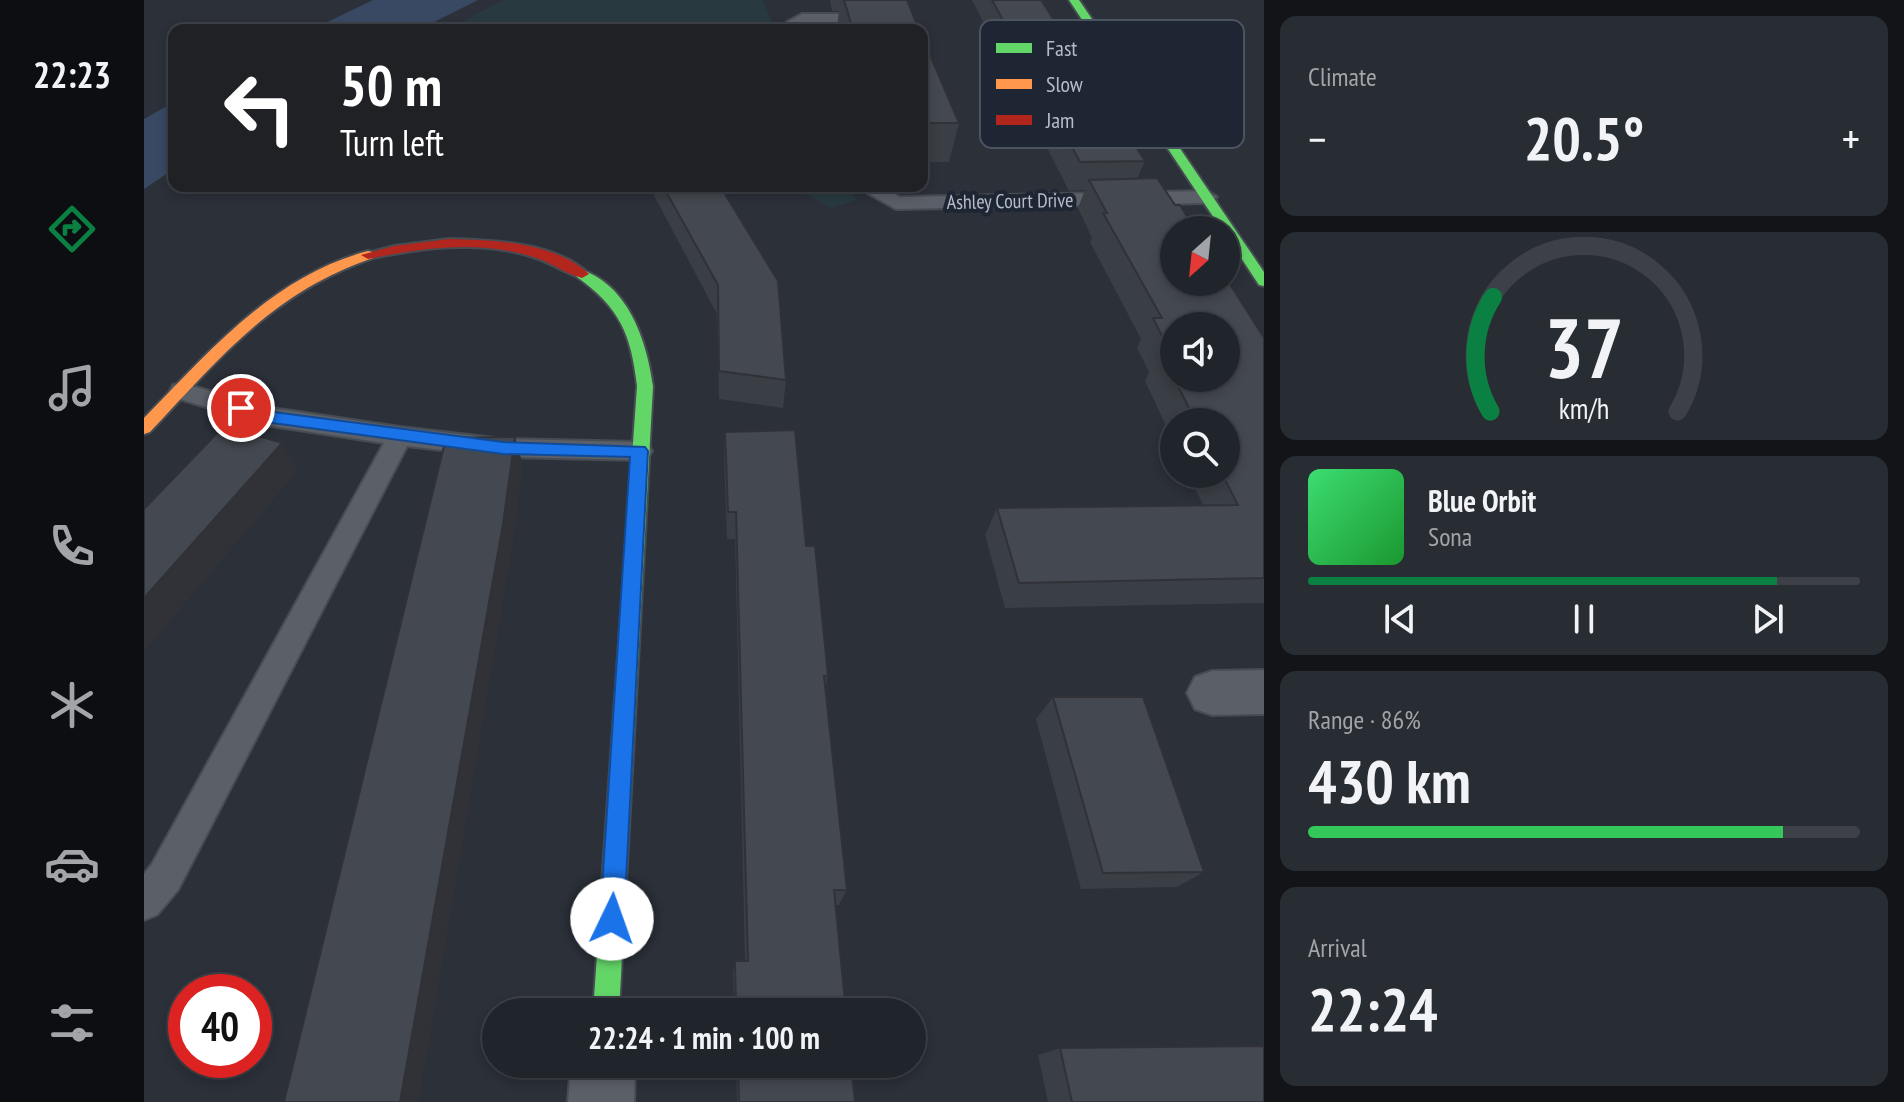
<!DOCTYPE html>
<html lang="en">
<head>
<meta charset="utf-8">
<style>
	body { margin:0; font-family:"PT Sans Narrow",sans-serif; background:#282c33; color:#f1f3f6; height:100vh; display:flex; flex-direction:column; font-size:30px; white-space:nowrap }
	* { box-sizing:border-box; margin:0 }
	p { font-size:26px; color:#a2a4a9 }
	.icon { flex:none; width:44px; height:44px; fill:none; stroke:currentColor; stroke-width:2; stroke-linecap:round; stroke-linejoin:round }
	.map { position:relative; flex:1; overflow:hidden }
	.side { display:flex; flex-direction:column; gap:16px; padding:16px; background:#121418; width:640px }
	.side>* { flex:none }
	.top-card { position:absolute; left:24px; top:24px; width:760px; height:168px; border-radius:16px; box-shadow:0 4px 12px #0003,0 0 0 2px #3d4147; background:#202124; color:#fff; overflow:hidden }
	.needle { width:52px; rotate:207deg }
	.controls { position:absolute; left:1016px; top:216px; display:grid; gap:16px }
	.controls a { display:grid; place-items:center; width:80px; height:80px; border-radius:50%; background:#20242b; box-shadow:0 4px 12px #0003,0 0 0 2px #3d4147; font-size:40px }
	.speed { position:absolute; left:24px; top:974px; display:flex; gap:16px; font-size:40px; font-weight:700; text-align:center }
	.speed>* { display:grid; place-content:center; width:104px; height:104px; border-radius:50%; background:#20242b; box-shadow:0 4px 12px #0003,0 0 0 2px #3d4147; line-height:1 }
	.speed .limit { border:12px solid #d22; background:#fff; color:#111 }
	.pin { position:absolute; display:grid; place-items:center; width:68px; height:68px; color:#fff; margin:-34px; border:4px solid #fff; border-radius:50%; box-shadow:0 2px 8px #0007 }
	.me { position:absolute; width:88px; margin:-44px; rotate:3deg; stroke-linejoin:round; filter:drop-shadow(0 0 6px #0008) }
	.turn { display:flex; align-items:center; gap:28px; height:168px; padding:0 40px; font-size:36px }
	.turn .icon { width:104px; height:104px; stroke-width:2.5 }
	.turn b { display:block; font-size:56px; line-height:68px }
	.big { font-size:60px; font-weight:800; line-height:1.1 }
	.side .widget { flex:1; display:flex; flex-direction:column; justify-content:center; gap:12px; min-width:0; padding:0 28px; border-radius:16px; background:#282c33 }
	.side .dial { align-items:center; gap:0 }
	.dial svg { height:208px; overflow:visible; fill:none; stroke:#3d4147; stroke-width:7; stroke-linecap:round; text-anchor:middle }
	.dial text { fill:#f1f3f6; stroke:none }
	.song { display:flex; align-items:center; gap:24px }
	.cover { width:96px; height:96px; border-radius:12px; background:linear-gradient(135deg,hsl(140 70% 55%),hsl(130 70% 35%)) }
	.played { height:8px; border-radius:4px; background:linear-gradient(90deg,#0b8043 85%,#3d4147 85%) }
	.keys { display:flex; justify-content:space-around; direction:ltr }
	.heat { display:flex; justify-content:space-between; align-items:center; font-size:44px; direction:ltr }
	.charge { height:12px; border-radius:6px; background:linear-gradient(90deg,#34c759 86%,#3d4147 0) }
	.trip { position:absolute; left:338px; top:998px; width:444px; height:80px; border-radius:40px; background:#20242b; box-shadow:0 4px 12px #0003,0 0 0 2px #3d4147; font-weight:800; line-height:80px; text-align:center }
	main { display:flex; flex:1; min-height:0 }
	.menu { display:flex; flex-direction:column; width:144px; justify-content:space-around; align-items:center; background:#0d0e11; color:#a2a4a9 }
	.menu .icon { width:56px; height:56px }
	.menu .selected { color:#0b8043 }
	.menu b { font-size:36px; color:#f1f3f6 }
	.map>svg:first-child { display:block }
</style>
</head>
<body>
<main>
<nav class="menu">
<b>22:23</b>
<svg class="icon selected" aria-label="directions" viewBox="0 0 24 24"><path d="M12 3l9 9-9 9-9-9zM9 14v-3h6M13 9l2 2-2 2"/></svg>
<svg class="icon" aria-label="music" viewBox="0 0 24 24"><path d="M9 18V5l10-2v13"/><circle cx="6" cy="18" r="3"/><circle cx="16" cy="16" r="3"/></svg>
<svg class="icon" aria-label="phone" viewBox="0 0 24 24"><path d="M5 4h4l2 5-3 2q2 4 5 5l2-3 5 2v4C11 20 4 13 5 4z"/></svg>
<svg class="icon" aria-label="climate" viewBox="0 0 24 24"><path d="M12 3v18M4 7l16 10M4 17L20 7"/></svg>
<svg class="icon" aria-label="car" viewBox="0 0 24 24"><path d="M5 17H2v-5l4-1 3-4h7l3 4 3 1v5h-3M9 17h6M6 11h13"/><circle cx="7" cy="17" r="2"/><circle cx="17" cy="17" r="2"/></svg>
<svg class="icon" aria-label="filters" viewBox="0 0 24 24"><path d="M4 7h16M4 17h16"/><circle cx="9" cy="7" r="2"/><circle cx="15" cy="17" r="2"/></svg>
</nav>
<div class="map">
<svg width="1120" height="1102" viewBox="0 0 1120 1102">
	<rect width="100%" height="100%" fill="#2b3039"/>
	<g fill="#283a3f">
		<path d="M359,0H618L632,30H304Z"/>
		<path d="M648,186H705L712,200L687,208Z"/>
	</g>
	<g fill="#394964">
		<path d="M229,0H334L274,30H167Z"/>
		<path d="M30,102V169L0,189V119Z"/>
	</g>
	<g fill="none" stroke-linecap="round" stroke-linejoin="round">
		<g stroke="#474b52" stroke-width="4">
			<g id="lane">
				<path d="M658,14H732L740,19L732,24H661L656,26L658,30H642L643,22Z"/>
				<path d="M711,186H735L756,197L1063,191L1073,197L1063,203L752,209Z"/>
				<path d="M38,383L121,407L256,427L359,439L495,442L504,444L508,451L504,458L495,460L359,457L263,446L34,890L13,915L0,920V874L8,864L240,443L121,425L29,397L26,391L29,385Z"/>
			</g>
		</g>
		<g stroke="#474b52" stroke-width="4">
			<g id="street">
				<path d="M1120,670V714L1068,715L1051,709L1043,693L1051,677L1068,671Z"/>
				<path d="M427,1064H491L490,1102H424Z"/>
			</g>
		</g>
		<g stroke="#474b52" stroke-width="4">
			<g id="fast">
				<path d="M925,0H935L1120,272V286L1115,285L1082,235V230H1078Z"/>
				<path d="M438,270C485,286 503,342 509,386L475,1012H449L493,386C487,334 476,308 433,277L431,274Z"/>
			</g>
		</g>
		<g stroke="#474b52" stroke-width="4">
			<path id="slow" d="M224,251L229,252V258C129,292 76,358 6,432L0,434V418C66,351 129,276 224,251Z"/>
		</g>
		<g stroke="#474b52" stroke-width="4">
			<path id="jam" d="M305,239C349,240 411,242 445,274L438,278C420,273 405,261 386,256C334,240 276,248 224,259L217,255L250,246Z"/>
		</g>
		<use href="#lane" fill="#5b5f67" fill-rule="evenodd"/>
		<use href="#street" fill="#5b5f67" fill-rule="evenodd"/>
		<use href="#fast" fill="#63d668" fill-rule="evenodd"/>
		<use href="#slow" fill="#ff974d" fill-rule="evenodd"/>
		<use href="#jam" fill="#b3261e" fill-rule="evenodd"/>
	</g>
	<g fill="#3a3e45">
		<path d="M686,0H763L775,30H694L693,27L695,11H688Z"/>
		<path d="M828,0H897L1001,161L993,179L1120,338V603L861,608L841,535L853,508L1059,505L1044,474H1082V422H1030V443L1001,381L1005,372L993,348L997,339L946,242L948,238L934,208L941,190L925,191Z"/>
		<path d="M778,36L815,123L805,162H778Z"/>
		<path d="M505,186H576L642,380L639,408L575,399L573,314Z"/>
		<path d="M581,432L662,546L684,676L682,686L703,890L695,905H692L702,1012H590L589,972L591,961H601L591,539H583L580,460Z"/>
		<path d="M909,697L1060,872L1033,887L937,889L892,719Z"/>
		<path d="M916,1048L1120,1102H904L894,1055Z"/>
		<path d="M592,1064H707L711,1102H593Z"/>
	</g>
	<g fill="#303238">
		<path d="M371,437L379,465L368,550L275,1102H256Z"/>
		<path d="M138,443L154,471L0,652V598Z"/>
	</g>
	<g fill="#444850" stroke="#303238" stroke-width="2">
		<path d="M700,0H763L775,30H709Z"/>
		<path d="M848,0H897L1001,161L936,162Z"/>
		<path d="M778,36L815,123H778Z"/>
		<path d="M1013,178L1031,205H1036L1051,230H1030V282H1082V278L1120,338V578L875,583L853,508L1094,505L1078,474H1082V422H1052L1030,378H1082V326H1030V377L1017,352H1026L1009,318H1018L959,213H963L945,180Z"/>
		<path d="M519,186H576L634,281L642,380L575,371L574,285Z"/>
		<path d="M80,426L138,443L0,598V509Z"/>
		<path d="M651,430L662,546H671L684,676H680L703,890H690L702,1012H592L591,961H604L592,512H584L581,432Z"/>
		<path d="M371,437L359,524L256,1102H140L302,438Z"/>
		<path d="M909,697H999L1060,872L959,873Z"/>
		<path d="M1120,1046V1102H928L916,1048Z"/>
		<path d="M594,1064H707L711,1102H595Z"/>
	</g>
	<path fill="#1a73e8" stroke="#114b97" stroke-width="2" d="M97,403L122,411L359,442L501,447L504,451L480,919L476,927L468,931L459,927L456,919L486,457L359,454L121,422L91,412L89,408Z"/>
	<g text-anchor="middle" stroke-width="8" stroke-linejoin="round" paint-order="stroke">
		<g font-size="20" fill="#b5bcca" stroke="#1e2634">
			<text transform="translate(866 201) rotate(-1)" y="7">Ashley Court Drive</text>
		</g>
	</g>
	<rect x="836" y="20" width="264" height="128" rx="12" fill="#1e2634" stroke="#4b5361" stroke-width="2"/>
	<rect x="852" y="43" width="36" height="10" fill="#63d668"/>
	<rect x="852" y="79" width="36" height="10" fill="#ff974d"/>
	<rect x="852" y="115" width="36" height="10" fill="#b3261e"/>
	<g font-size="22" fill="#b5bcca">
		<text x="902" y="56">Fast</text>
		<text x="902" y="92">Slow</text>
		<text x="902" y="128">Jam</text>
	</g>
</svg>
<div class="controls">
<a><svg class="needle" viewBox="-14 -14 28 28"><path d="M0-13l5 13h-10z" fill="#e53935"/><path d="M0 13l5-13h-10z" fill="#a2a4a9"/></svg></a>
<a><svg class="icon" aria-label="sound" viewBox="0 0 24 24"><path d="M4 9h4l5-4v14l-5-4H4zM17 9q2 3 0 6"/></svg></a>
<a><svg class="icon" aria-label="search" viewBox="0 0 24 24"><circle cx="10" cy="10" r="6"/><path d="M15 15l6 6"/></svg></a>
</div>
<div class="speed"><div class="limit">40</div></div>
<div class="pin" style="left:97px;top:408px;background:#d93025"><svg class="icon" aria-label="arrive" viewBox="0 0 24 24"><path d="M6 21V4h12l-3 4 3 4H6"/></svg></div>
<svg class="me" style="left:468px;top:919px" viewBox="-20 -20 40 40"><circle r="19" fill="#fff"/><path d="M0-13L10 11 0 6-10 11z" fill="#1a73e8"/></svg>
<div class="trip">22:24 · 1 min · 100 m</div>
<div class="top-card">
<div class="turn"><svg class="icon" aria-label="left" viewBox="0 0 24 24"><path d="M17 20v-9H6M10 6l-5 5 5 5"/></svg><div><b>50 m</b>Turn left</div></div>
</div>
</div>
<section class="side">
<div class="widget"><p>Climate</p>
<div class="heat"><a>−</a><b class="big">20.5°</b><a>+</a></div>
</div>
<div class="widget dial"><svg viewBox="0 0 100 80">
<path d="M14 69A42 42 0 1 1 86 69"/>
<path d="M14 69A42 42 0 0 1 15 25" stroke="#0b8043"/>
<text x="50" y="56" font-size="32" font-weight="700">37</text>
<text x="50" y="72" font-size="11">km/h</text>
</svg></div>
<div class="widget">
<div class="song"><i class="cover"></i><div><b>Blue Orbit</b><p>Sona</p></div></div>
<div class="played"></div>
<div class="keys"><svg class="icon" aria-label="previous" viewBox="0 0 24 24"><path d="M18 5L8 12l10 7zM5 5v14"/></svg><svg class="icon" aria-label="pause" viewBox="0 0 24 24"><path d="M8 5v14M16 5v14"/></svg><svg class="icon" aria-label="next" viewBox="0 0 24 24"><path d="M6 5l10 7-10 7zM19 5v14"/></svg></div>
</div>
<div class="widget"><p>Range · 86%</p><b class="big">430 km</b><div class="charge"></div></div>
<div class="widget"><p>Arrival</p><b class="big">22:24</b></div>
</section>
</main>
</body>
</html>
